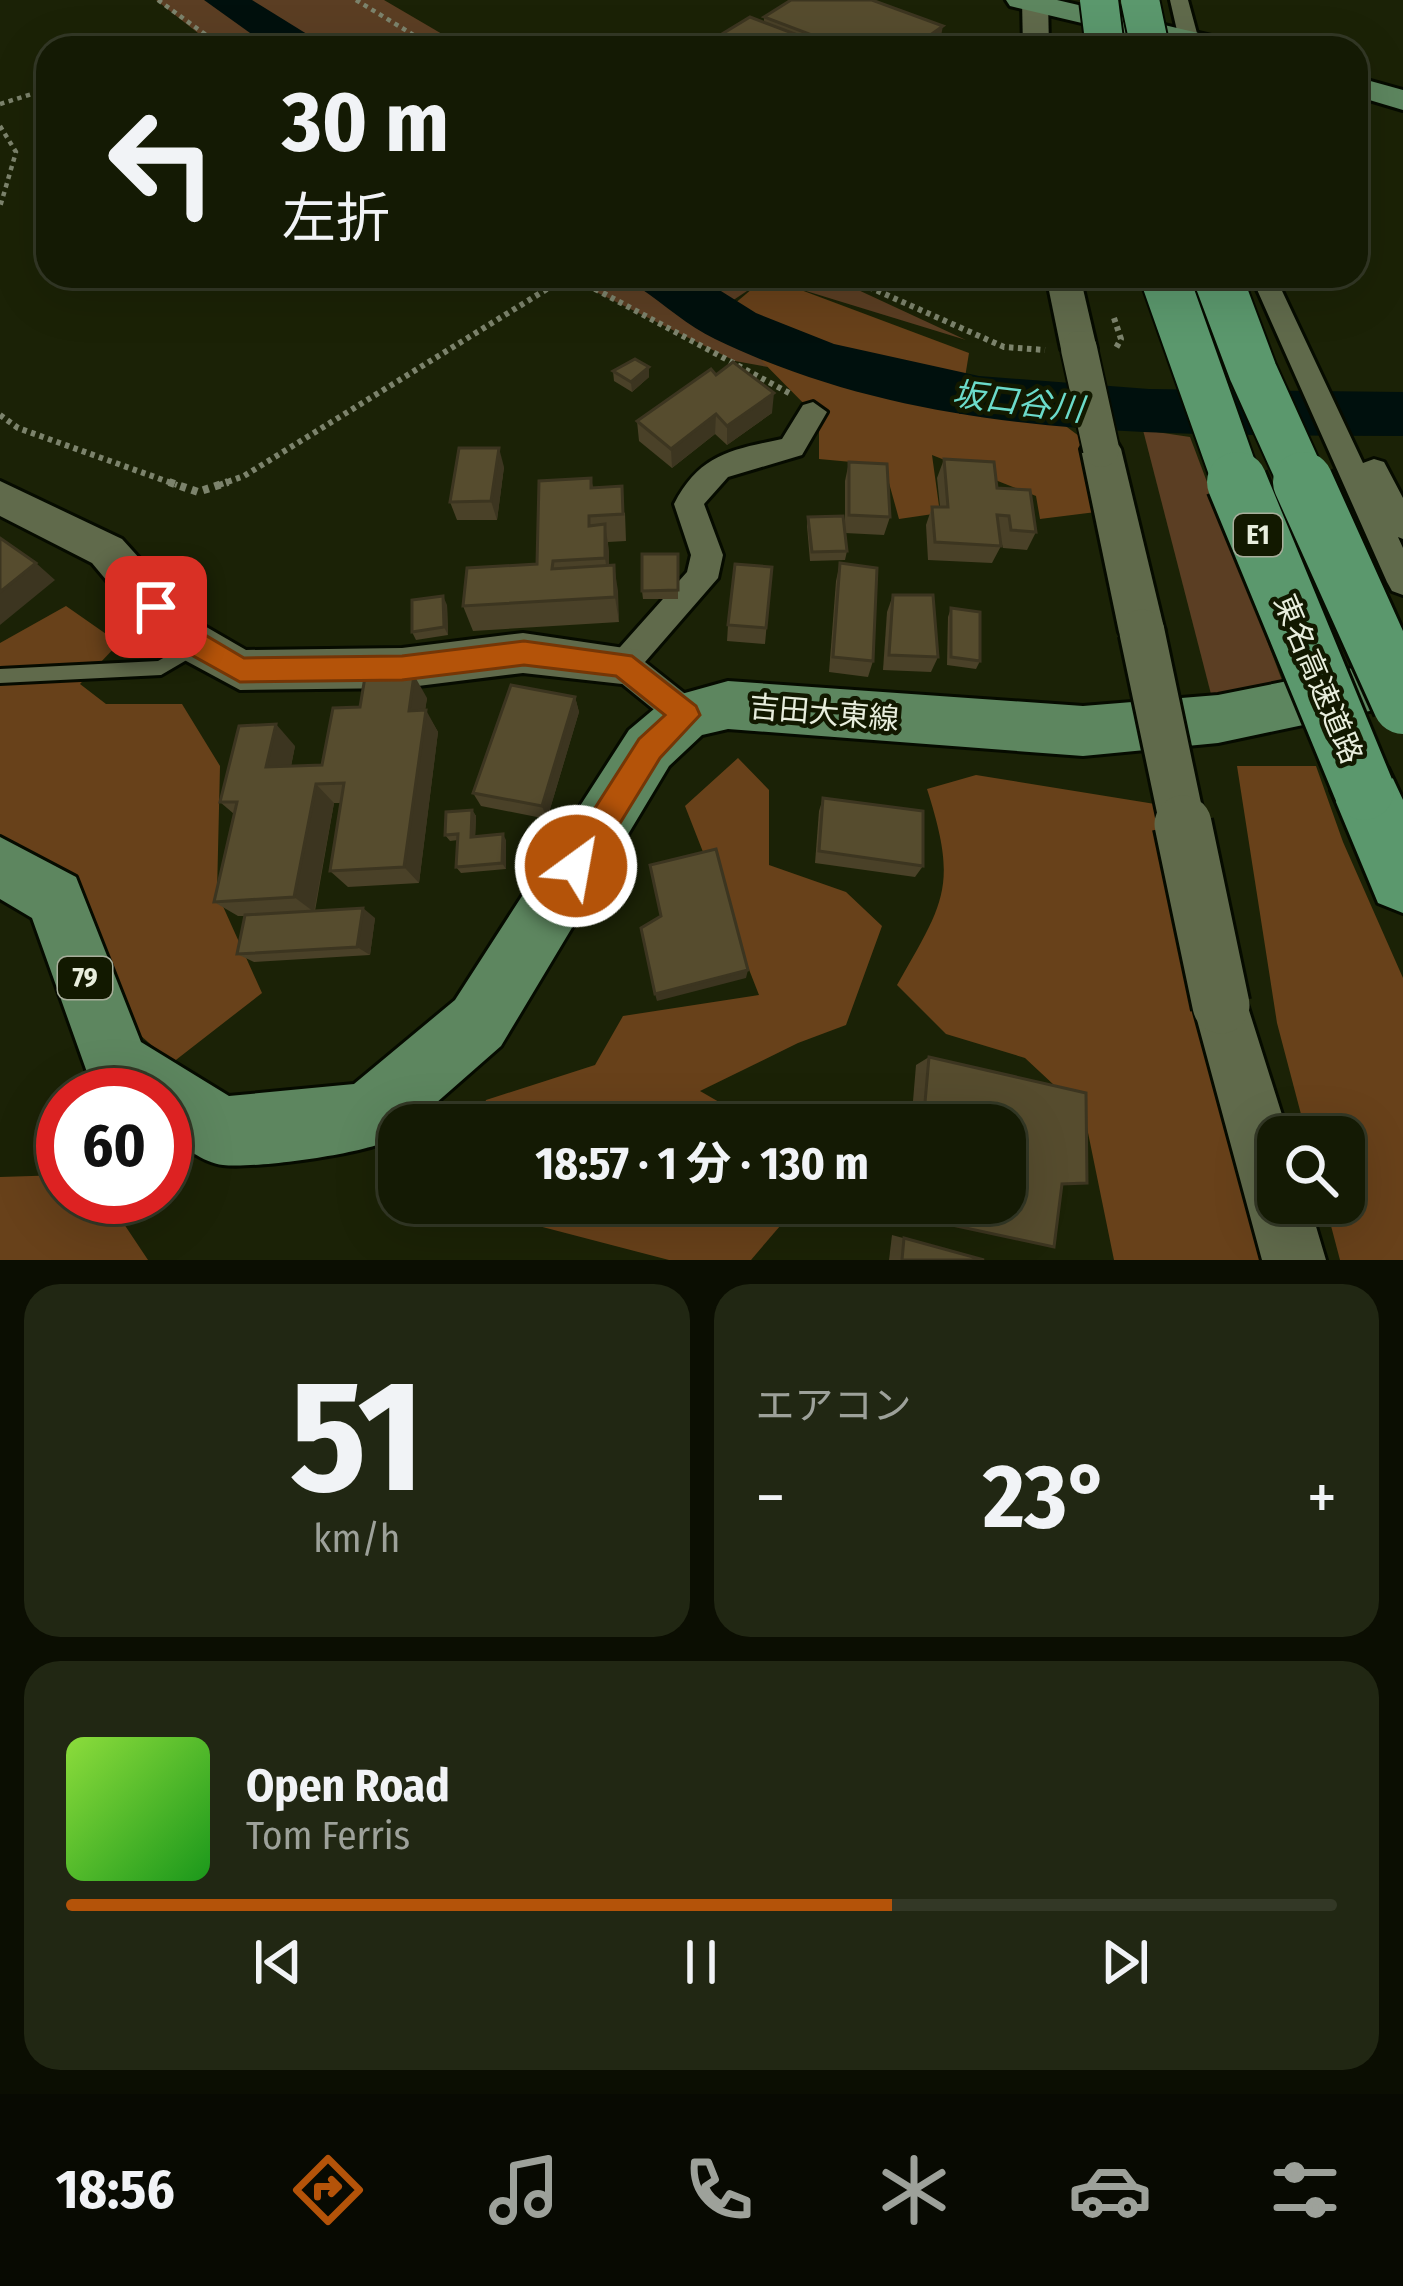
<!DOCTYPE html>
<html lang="ja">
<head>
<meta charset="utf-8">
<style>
	body { margin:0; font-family:"Fira Sans Condensed","Noto Sans JP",sans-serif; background:#212713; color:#f1f3f6; height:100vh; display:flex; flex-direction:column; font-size:45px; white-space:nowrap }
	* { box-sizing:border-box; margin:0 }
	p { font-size:39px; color:#9da19a }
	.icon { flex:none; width:66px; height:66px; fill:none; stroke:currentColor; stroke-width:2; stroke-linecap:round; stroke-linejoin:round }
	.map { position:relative; height:1260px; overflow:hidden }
	.drawer { display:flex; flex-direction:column; gap:24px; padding:24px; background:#0b0e02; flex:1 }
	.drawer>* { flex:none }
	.guide { position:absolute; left:36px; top:36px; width:1332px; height:252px; border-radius:36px; box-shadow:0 12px 48px #0002,0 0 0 3px #333826; background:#141a04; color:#f1f3f6; overflow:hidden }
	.controls { position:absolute; left:1257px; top:1116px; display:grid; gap:24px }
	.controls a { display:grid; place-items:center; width:108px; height:108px; border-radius:24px; background:#141a04; box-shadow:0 12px 48px #0002,0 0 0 3px #333826; font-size:60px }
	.speed { position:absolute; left:36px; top:1068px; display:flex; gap:24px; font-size:60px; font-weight:700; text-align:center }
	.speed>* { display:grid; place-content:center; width:156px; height:156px; border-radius:50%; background:#141a04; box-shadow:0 12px 48px #0002,0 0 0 3px #333826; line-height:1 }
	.speed .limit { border:18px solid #d22; background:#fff; color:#111 }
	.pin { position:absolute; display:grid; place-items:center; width:102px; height:102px; color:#fff; margin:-51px; border-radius:24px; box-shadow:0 6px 18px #0006 }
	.me { position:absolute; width:132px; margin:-66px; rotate:32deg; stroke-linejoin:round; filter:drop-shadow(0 0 9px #0008) }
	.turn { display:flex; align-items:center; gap:42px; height:252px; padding:0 48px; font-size:54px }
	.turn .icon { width:156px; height:156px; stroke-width:2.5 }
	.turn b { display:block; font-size:84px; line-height:102px }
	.big { font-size:90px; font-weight:700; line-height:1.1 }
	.drawer .tile { flex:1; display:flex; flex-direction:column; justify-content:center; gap:18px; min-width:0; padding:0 42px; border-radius:36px; background:#212713 }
	.drawer .dial { align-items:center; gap:0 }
	.dial b { font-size:156px; line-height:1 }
	.song { display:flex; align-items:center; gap:36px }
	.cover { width:144px; height:144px; border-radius:18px; background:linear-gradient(135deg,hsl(90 70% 55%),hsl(120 70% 35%)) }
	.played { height:12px; border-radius:6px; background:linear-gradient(90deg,#b45309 65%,#333826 65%) }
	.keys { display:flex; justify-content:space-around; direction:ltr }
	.heat { display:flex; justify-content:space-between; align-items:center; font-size:66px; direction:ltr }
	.drawer .tiles { flex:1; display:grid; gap:24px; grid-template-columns:1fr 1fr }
	.tile:last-child { grid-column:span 2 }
	.trip { position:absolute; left:378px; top:1104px; width:648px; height:120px; border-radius:36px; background:#141a04; box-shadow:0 12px 48px #0002,0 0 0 3px #333826; font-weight:700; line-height:120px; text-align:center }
	.tabs { display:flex; height:192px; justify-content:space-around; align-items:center; background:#080a02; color:#9da19a }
	.tabs .icon { width:84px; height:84px }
	.tabs .current { color:#b45309 }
	.tabs b { font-size:54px; color:#f1f3f6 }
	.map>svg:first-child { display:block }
</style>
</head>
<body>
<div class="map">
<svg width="1403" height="1260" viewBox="0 0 1403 1260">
	<rect width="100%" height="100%" fill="#1b2206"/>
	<g fill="#5b3e23">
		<path d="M156,0H384L466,48H217Z"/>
		<path d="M564,276H828L966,340L793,287L759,283L720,309L768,367L735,361Z"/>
		<path d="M1143,430L1190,437L1291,704L1212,698Z"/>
	</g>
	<g fill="#68411a">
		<path d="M759,283L793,287L969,353L959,414L1048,413L1079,436L1096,512L1040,519L1036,496L932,455L940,513L899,519L884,465L819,459V419L743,342L733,305Z"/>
		<path d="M66,606L119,643L80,684L106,704H182L220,766L217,893L262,993L172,1063L124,1021L0,867V643Z"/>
		<path d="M738,758L769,790V865L846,892L882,926L846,1025L798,1043L700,1091L759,1125H476L486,1100L595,1065L623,1016L759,995L685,806Z"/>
		<path d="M1237,766H1316L1343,842L1403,978V1260H1340L1325,1203H1344V1137H1307L1277,1023Z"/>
		<path d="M976,775L1155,804L1260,1260H1114L1084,1113L1025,1058L946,1034L897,985C945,901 958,886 927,789Z"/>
		<path d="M63,1175V1197H106L148,1260H0V1177Z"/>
		<path d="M487,1203H783L786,1219L751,1260H669L500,1216Z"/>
	</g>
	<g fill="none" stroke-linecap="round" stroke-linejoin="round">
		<g fill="#00100d" fill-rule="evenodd">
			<path d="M204,0H252L315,39L321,48H271Z"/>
			<path d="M632,276H697L756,313L834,344L979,376L1149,389L1403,392V436C1171,434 930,443 715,339C688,326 665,305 640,288Z"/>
		</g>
		<g stroke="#060b00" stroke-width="6">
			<path id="lane" d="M196,639L202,641L204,646L202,651L161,675L0,683V669L158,661Z"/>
		</g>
		<g stroke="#060b00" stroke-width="6">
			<g id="street">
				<path d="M1170,0H1188L1201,48H1181Z"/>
				<path d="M1251,276H1275L1363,463L1374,459L1384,462L1403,498V539L1398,537L1403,548V595L1392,591L1387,582Z"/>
				<path d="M813,402L827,412L802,455L728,477L704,504L723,555L718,578L645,662L698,704L703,715L698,726L686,731L674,726L610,674L605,664L687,572L691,555L674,504C700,454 731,450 782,439L803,405Z"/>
			</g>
		</g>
		<g stroke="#060b00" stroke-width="6">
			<g id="secondary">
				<path d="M1022,0H1048L1049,48H1023Z"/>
				<path d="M1046,276H1080L1097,349L1092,358L1079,361L1066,358L1061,349Z"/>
				<path d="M1101,434L1115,439L1121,449L1165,632L1158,646L1142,651L1126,646L1119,632L1081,449L1087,439Z"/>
				<path d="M0,481L122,539L196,621L246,650L402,648L523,633L638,650L645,664L638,678L622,684L523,673L402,688L240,690L164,649L92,563L0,516Z"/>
				<path d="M1221,977L1241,985L1289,1137H1278V1203H1309L1326,1260H1262L1193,1005L1201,985Z"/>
			</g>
		</g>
		<g stroke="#060b00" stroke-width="6">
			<g id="primary">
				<path d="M1006,0H1057L1237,42L1241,48H1188L1010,6Z"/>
				<path d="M1356,77L1403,90V110L1356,96Z"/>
				<path d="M1403,658V704L1218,743L1083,756L728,729L702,735L669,766L501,1046L411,1125H399V1135C378,1153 254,1169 223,1165C203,1163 182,1145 165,1134V1095H103L93,1089L32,918L0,899V837L76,877L141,1042L229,1096L354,1084L455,1000L629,730L667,698L728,681L1083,706L1218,695Z"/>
			</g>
		</g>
		<g stroke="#060b00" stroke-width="6">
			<path id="highway" d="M1364,759L1388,768L1403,800V913L1378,903L1331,790L1340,768Z"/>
		</g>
		<g stroke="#7c836c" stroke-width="4.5" stroke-dasharray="4.5 4.5" stroke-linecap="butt">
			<path d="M158,0L224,48"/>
			<path d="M356,0L435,48"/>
			<path d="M187,48L211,41"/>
			<path d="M0,104L48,89"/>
			<path d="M0,126L16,152L0,207"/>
		</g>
		<g stroke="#7c836c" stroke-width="6" stroke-dasharray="4.5 4.5" stroke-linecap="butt">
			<path d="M571,276L791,394"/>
			<path d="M844,276L1004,347L1045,350"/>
			<path d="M1114,318L1121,339L1116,348"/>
			<path d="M0,415L18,428L177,485"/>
			<path d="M219,485L244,476L568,276"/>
		</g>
		<path stroke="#7c836c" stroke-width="8" stroke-dasharray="6 6" stroke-linecap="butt" d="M169,482L198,492L228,482"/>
		<use href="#lane" fill="#606a4b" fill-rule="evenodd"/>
		<use href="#street" fill="#606a4b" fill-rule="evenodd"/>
		<use href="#secondary" fill="#606a4b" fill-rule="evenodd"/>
		<use href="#primary" fill="#5d865f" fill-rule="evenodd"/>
		<use href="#highway" fill="#5b986d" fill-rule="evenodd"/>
		<g stroke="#060b00" stroke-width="40" stroke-linecap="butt">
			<path id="secondary-bridge-far2" d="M1079,349L1101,449"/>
		</g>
		<g stroke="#060b00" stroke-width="51" stroke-linecap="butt">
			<path id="secondary-bridge-far1" d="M1142,632L1183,827"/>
		</g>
		<g stroke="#060b00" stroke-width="63" stroke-linecap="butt">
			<path id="secondary-bridge" d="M1183,824L1221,1005"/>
		</g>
		<g stroke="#060b00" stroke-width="42" stroke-linecap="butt">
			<g id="highway-bridge-far2">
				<path d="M1099,0L1105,48"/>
				<path d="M1140,0L1150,48"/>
			</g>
		</g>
		<g stroke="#060b00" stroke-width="52" stroke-linecap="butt">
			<g id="highway-bridge-far1">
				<path d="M1164,276L1238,485"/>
				<path d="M1217,276L1253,372L1304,485"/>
			</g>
		</g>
		<g stroke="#060b00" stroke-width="66" stroke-linecap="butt">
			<g id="highway-bridge">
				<path d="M1237,482L1364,790"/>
				<path d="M1303,482L1403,704"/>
			</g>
		</g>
		<use href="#secondary-bridge-far2" stroke="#606a4b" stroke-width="36"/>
		<use href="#secondary-bridge-far1" stroke="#606a4b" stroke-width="45"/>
		<use href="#secondary-bridge" stroke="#606a4b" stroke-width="57"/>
		<use href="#highway-bridge-far2" stroke="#5b986d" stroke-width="38"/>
		<use href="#highway-bridge-far1" stroke="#5b986d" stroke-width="48"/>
		<use href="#highway-bridge" stroke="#5b986d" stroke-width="60"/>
	</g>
	<g fill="#4a4128">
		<path d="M764,17L941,36L924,48H699L764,22Z"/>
		<path d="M613,371L649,377L632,392L614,381Z"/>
		<path d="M716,375L772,413L727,445L715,434L672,468L639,441L637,421Z"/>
		<path d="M944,459L997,488L1036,532L1027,550L1003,548L999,534L1001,546L992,563L928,560L926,525L932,507H940L937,478Z"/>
		<path d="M849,462L890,517L884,535L845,533V481Z"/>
		<path d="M504,467L497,520H457L450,502Z"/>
		<path d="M591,478L593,488L625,513L626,541L608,542L609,566L614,565L619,622L473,631L463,606L537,564Z"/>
		<path d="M808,517L847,551L845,560L810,561L807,526Z"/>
		<path d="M678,554V599H643L642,591Z"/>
		<path d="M840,563L873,661L868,677L829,672L836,581Z"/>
		<path d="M772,567L765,644L727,641L728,625Z"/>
		<path d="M893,595L938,657L931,672L883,670L887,612Z"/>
		<path d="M447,605L448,635L416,640L412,632Z"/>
		<path d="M951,608L980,661L976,669L947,665L948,617Z"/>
		<path d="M575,697L579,712L547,819L481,806L473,793Z"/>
		<path d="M427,698L425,710L438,732L419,883L348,887L330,871L341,803H334L315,911L375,918L370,955L254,962L237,954L245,916H238L214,902L234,814L220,802L295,746L291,766L322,765L360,707Z"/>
		<path d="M823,798L923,866L915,877L815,863L819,811Z"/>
		<path d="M472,810L476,816L475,836L506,840V869L461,873L456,867L458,840L450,841L445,835Z"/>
		<path d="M929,1057L1086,1093L1087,1183L1062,1184L1054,1247L902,1215L903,1203H1005V1125H911L916,1065Z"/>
		<path d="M892,1235L984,1260H889Z"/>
	</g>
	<g fill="#3c3520">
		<path d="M943,26L941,36L924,48H912Z"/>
		<path d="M649,367V377L632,392L631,382Z"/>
		<path d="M774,393L772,413L727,445V426Z"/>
		<path d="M716,414L715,434L672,468L671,449Z"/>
		<path d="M499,448L504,467L497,520L491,501Z"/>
		<path d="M605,524L609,551V584L605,558Z"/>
		<path d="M36,563L55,580L0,625V592Z"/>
		<path d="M614,565L618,591L619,622L615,597Z"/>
		<path d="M443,596L447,605L448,635L444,627Z"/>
		<path d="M414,675L427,698L422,732L409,711Z"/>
		<path d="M575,697L579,712L547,819L542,806Z"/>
		<path d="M426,710L438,732L419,883L404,867Z"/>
		<path d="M276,724L295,746L287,787L266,767Z"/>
		<path d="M316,784L334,803L314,912L294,897Z"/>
		<path d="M472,810L476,816L475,843L471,837Z"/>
		<path d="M503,834L506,840V869L502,863Z"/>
		<path d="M363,908L375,918L370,955L357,947Z"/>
		<path d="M748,970L746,978L657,1001L655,994Z"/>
	</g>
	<g fill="#564c2e" stroke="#3c3520" stroke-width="3">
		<path d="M791,0H872L943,26L912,48H846L764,17Z"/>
		<path d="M750,17L832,48H699Z"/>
		<path d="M635,359L649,367L631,382L613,371Z"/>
		<path d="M733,362L774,393L727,426L716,414L671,449L637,421L711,369L716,375Z"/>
		<path d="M459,448H499L491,501L450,502Z"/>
		<path d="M944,459L994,462L997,488L1030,490L1036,532L1011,530L1009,516L997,515L1001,546L935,542L932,507H948Z"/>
		<path d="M849,462L887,464L890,517L849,515Z"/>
		<path d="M591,478V488L622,486L623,514L589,516V526L605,524V558L553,561L552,569L614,565L615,597L463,606L467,568L537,564L539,481Z"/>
		<path d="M843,516L847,551L812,552L808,517Z"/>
		<path d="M0,538L36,563L0,592Z"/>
		<path d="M642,554H678V590L642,591Z"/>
		<path d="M840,563L877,568L873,661L833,657Z"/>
		<path d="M735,564L772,567L766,628L728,625Z"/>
		<path d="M893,595H933L938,657L889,655Z"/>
		<path d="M443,596L444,627L412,632V600Z"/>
		<path d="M951,608L980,612V661L951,657Z"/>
		<path d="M414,675L409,711L426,710L404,867L330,871L344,783L316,784L294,897L214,902L237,802H220L239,726L276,724L266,767L322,765L333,708L360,707L365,677Z"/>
		<path d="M511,685L575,697L542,806L473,793Z"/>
		<path d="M823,798L923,811V866L819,851Z"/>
		<path d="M472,810L471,837L503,834L502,863L456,867L458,834L445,835L446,812Z"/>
		<path d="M716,849L748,970L655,994L641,928L661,916L650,865Z"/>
		<path d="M363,908L357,947L237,954L245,915Z"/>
		<path d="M929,1057L1086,1093L1087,1183L1062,1184L1054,1247L915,1217L916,1203H1005V1125H923Z"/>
		<path d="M904,1238L984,1260H902Z"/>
	</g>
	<path fill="#b45309" stroke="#753606" stroke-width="3" d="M156,595L165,599L190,626L244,658L402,656L524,641L632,656L696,706L700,715L660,758L587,877L576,882L565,877L560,866L565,855L639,739L665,715L616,676L524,665L402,680L240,682L170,643L143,607Z"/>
	<g text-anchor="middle" stroke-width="9" stroke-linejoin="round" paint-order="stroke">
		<g fill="#121900" stroke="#a8ae9b" stroke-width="3">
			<rect x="1234" y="514" width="48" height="42" rx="9"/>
			<rect x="58" y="957" width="54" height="42" rx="9"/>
		</g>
		<g font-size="27" font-weight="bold" fill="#e8eedd">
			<text x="1258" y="544">E1</text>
			<text x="85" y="987">79</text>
		</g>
		<g font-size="30" fill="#e8eedd" stroke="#121900">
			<text transform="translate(1318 679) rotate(67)" y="10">東名高速道路</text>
			<text transform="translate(824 713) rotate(5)" y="10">吉田大東線</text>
		</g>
		<g font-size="33" font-style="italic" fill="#6bdbca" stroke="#121900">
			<text transform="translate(1018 401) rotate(7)" y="12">坂口谷川</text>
		</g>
	</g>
</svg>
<div class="controls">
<a><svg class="icon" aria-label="search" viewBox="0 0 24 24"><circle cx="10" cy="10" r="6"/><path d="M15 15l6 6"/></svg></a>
</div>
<div class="speed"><div class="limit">60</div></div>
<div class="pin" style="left:156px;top:607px;background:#d93025"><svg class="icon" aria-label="arrive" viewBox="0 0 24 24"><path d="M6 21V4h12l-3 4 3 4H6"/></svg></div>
<svg class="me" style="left:576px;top:866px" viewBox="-20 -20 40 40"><circle r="17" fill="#b45309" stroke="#fff" stroke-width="3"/><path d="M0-11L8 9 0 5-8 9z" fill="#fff"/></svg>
<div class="trip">18:57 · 1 分 · 130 m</div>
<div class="guide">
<div class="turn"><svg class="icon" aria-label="left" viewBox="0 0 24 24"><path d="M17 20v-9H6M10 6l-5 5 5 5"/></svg><div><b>30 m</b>左折</div></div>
</div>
</div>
<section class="drawer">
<div class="tiles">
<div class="tile dial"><b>51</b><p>km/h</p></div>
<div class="tile"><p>エアコン</p>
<div class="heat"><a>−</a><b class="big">23°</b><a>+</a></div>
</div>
<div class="tile">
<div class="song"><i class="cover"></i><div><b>Open Road</b><p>Tom Ferris</p></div></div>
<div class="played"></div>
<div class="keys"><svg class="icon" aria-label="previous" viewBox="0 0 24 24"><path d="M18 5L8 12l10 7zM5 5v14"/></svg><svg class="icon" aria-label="pause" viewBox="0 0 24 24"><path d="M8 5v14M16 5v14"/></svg><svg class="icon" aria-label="next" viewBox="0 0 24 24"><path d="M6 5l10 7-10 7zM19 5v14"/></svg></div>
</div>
</div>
</section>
<nav class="tabs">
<b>18:56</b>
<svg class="icon current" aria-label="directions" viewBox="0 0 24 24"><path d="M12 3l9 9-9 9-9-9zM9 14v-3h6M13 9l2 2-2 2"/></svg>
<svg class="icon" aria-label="music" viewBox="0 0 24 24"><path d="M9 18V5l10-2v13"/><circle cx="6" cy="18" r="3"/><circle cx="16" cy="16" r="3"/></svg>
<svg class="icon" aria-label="phone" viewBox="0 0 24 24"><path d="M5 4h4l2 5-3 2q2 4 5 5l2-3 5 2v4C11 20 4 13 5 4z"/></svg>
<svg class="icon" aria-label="climate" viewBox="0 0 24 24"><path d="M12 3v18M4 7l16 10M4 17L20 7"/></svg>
<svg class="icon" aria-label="car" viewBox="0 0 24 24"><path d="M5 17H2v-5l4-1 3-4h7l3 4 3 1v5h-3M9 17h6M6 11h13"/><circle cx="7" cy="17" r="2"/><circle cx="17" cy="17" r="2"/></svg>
<svg class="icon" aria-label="filters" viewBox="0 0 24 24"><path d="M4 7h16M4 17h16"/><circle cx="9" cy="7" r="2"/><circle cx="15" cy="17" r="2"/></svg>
</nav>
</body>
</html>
